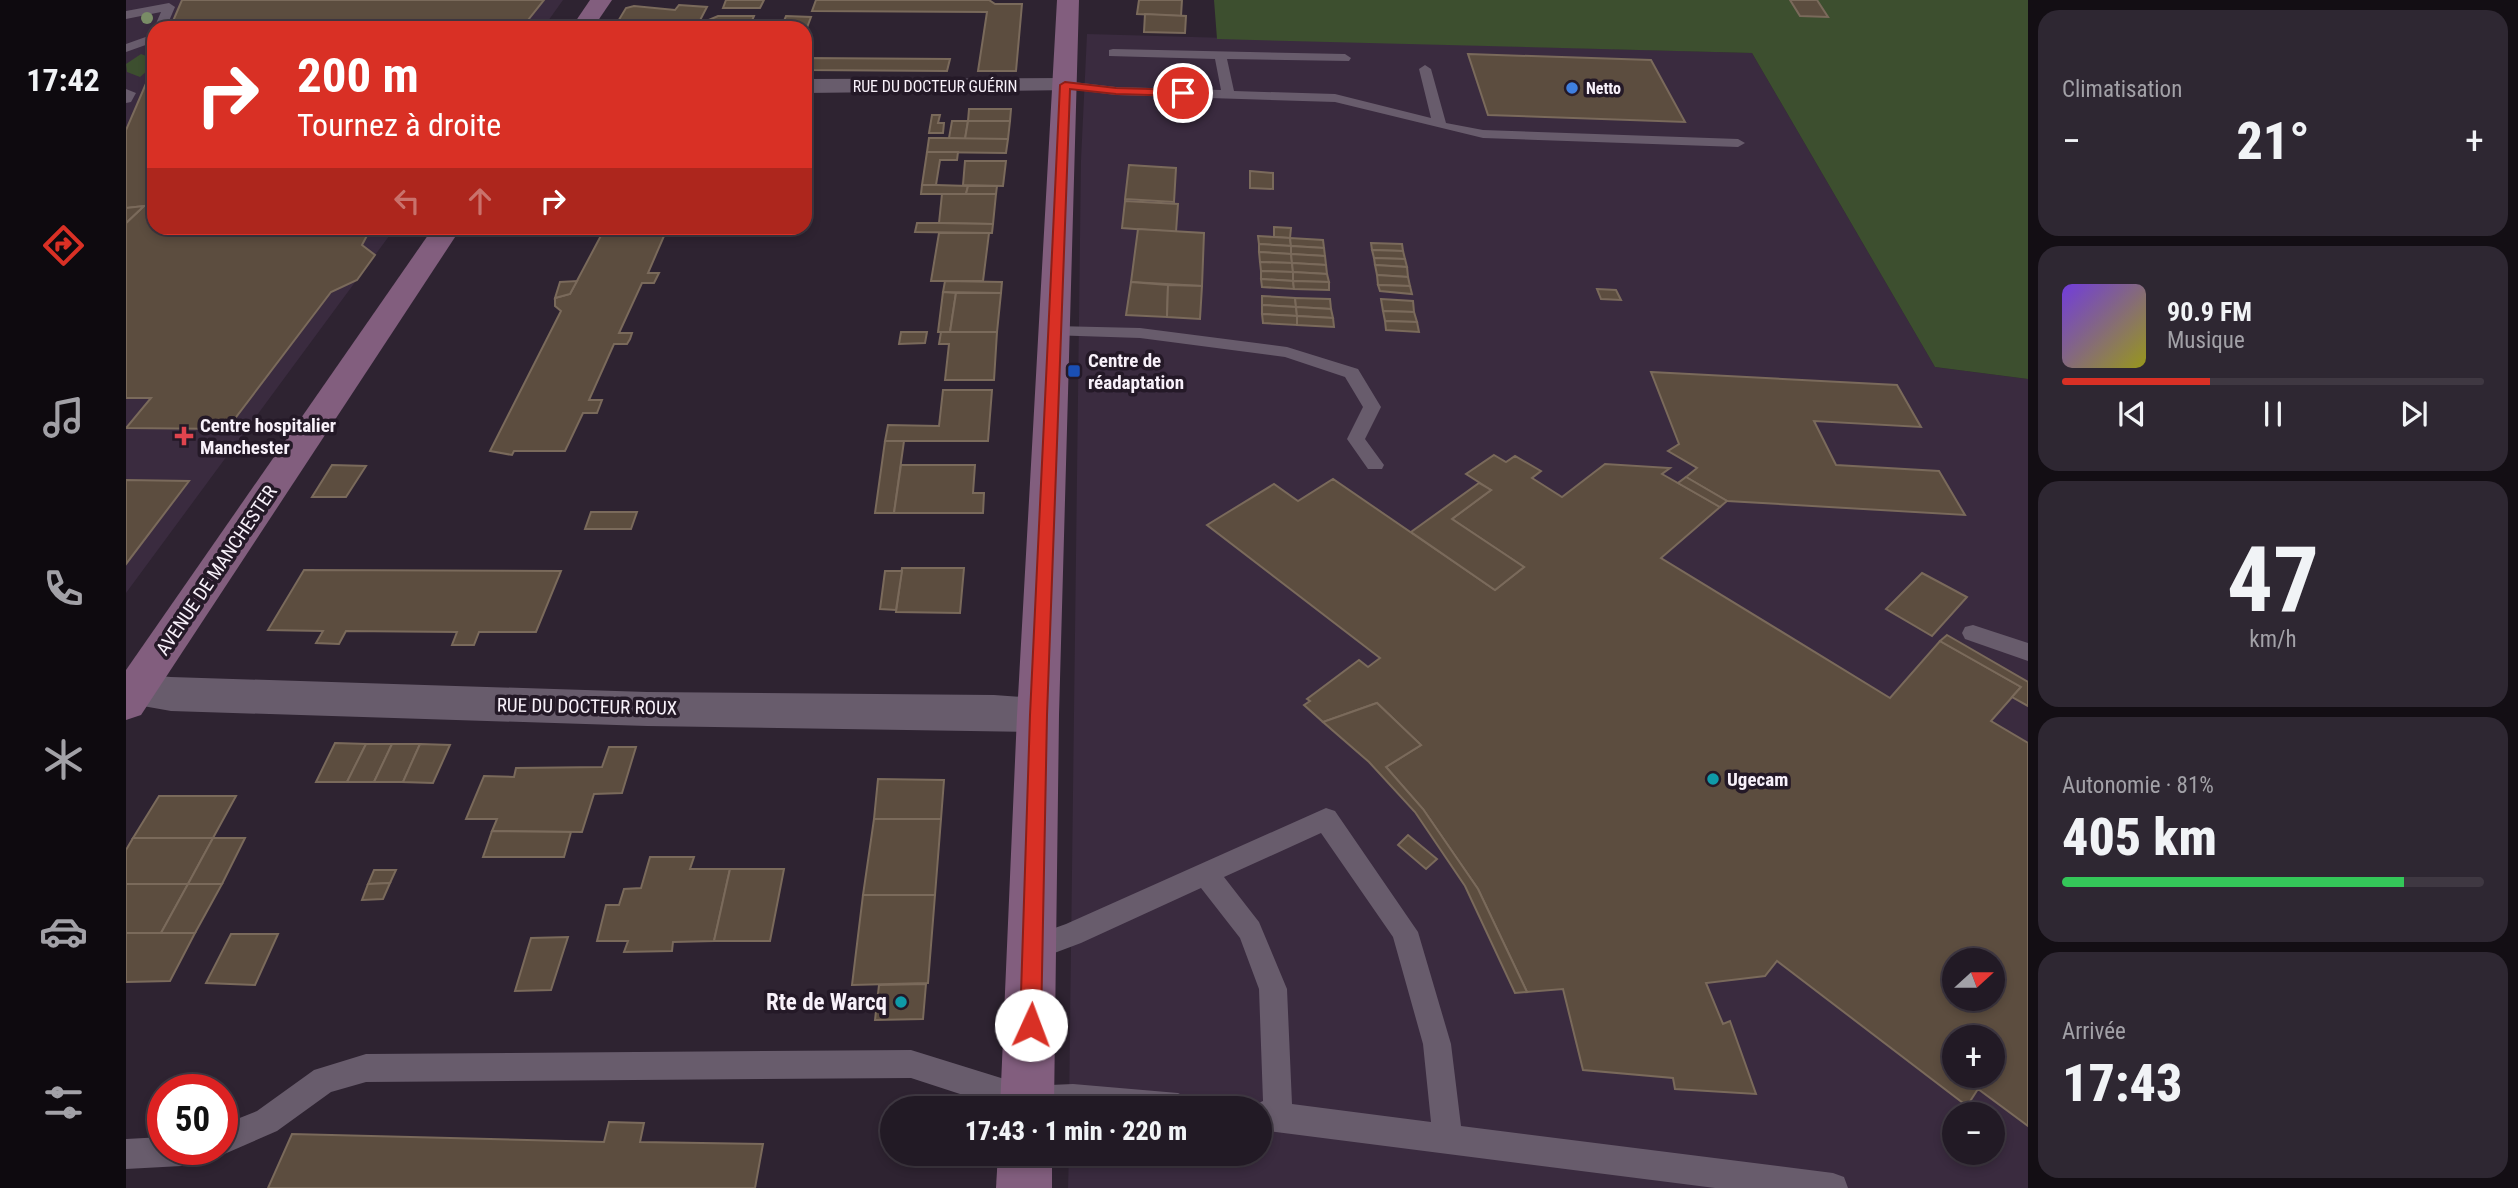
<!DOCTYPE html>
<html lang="fr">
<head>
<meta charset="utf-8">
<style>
	body { margin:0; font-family:"Roboto Condensed",sans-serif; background:#2e2732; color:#f1f3f6; height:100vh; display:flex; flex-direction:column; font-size:26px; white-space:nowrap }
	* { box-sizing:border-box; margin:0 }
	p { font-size:23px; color:#a2a1a7 }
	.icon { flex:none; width:38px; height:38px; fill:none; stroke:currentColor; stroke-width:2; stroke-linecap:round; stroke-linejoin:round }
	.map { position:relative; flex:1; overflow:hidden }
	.drawer { display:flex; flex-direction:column; gap:10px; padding:10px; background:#130e14; width:490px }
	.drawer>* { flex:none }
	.guide { position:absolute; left:21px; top:21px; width:665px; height:214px; border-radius:21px; box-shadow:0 4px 10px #0003,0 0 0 2px #3f3842; background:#d93025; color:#fff; overflow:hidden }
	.needle { width:46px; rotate:69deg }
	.buttons { position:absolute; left:1816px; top:948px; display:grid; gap:14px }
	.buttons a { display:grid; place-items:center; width:63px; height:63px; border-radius:50%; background:#221a25; box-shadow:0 4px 10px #0003,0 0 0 2px #3f3842; font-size:35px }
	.speed { position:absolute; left:21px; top:1074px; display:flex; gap:14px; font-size:35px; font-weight:700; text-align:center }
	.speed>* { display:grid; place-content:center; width:91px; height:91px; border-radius:50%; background:#221a25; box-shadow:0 4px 10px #0003,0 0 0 2px #3f3842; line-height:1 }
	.speed .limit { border:10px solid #d22; background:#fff; color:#111 }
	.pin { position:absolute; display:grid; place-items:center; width:60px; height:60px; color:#fff; margin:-30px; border:4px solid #fff; border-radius:50%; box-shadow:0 2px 7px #0007 }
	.me { position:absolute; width:77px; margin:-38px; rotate:2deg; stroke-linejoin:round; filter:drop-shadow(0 0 5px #0008) }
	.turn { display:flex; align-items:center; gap:24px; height:147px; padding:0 35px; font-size:32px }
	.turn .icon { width:91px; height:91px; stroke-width:2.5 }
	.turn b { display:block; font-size:49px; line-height:60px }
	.lanes { display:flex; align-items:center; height:66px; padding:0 35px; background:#0003; justify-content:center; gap:35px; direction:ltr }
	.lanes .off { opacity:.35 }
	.big { font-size:52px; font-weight:800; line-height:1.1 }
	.drawer .widget { flex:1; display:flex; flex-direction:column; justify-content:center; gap:10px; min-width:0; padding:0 24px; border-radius:21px; background:#2e2732 }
	.drawer .dial { align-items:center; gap:0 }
	.dial b { font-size:91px; line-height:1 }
	.song { display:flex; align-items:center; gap:21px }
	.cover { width:84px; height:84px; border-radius:10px; background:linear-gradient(135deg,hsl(260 70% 55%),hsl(60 70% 35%)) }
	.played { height:7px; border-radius:4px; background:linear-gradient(90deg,#d93025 35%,#3f3842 35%) }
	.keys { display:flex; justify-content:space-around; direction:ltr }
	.heat { display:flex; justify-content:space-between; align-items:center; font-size:38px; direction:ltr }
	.charge { height:10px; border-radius:5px; background:linear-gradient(90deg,#34c759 81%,#3f3842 0) }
	.trip { position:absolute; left:754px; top:1096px; width:392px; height:70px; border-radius:35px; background:#221a25; box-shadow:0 4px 10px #0003,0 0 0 2px #3f3842; font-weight:800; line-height:70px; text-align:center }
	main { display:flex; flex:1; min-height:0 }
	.menu { display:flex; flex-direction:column; width:126px; justify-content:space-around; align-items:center; background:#0e0a0f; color:#a2a1a7 }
	.menu .icon { width:49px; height:49px }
	.menu .current { color:#d93025 }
	.menu b { font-size:32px; color:#f1f3f6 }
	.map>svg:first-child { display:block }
</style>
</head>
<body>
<main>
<nav class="menu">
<b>17:42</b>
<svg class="icon current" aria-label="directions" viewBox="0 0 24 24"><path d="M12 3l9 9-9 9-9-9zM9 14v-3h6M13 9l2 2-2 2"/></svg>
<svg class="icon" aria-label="music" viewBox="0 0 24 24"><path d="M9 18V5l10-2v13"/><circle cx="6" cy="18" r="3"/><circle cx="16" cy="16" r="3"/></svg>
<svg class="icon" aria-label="phone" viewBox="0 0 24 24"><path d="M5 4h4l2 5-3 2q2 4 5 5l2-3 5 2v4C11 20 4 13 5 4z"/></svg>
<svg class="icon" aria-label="climate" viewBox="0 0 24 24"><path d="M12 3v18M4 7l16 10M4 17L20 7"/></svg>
<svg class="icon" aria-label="car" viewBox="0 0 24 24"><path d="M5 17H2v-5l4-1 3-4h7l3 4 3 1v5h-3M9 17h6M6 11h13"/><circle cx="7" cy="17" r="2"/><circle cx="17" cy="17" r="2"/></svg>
<svg class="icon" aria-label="filters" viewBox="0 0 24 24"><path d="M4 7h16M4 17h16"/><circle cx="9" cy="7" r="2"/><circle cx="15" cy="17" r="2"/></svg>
</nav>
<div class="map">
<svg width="1902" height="1188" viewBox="0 0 1902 1188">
	<rect width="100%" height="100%" fill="#2e2331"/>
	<g fill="#3a2b3f" fill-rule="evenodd">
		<path d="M0,0H437L417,28H28V228H269L0,593Z"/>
		<path d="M961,34L1626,53L1809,367L1902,379V1188H942L943,1153H1134V1108H943L955,160ZM1829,961H1867V999H1829ZM1829,1038H1867V1076H1829ZM1829,1115H1867V1153H1829Z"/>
	</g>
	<g fill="#3d4f2f">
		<path d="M1088,0H1902V379L1809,367L1626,53L1091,39Z"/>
		<path d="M15,54L28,59V65L14,77L1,72L0,64Z"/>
	</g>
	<g fill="#5c4d3f" stroke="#7a6a5b" stroke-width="2" fill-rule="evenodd">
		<path d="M56,0H418L402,20H330L327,28H44Z"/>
		<path d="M600,0H638L634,8H597Z"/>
		<path d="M690,0H863L869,4H896L890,71H852L861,12L686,11Z"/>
		<path d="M1013,0H1056L1055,16L1011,14Z"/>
		<path d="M1664,0H1691L1702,17L1674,16Z"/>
		<path d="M553,5L581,7L570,28H488L500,8L508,6L549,10Z"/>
		<path d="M1019,14L1060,16L1059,33L1018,32Z"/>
		<path d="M592,16H628L623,28H570L573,24Z"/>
		<path d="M660,16L685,17L679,33V28H655Z"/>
		<path d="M1342,54L1525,60L1559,122L1362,115Z"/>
		<path d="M679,58L824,59L821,71L679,70Z"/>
		<path d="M28,65V205L0,208V130Z"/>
		<path d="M843,109H885L884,121H842Z"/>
		<path d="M806,115H814L812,123H818L817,133H803Z"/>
		<path d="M826,121H842L839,139L823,138Z"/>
		<path d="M842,121H884L882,139H839Z"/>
		<path d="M803,138H816L882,139L880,153L801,152Z"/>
		<path d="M801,152H832L831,160H814L810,185H796Z"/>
		<path d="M839,161H880L877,186L837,185Z"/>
		<path d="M1003,165L1050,168L1048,202L999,199Z"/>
		<path d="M1124,171L1147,173V189L1124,188Z"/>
		<path d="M796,185H810L842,186L840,194H795Z"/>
		<path d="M842,186H871L870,194H840Z"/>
		<path d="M816,194H870L867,224L813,223Z"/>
		<path d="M999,201L1052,204L1050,232L996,228Z"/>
		<path d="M28,205V228H245L236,245L249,255L231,280L205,292L101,429L0,428L25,398H0V223L18,206Z"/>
		<path d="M18,206L0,223V208Z"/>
		<path d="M791,223H813L867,224L866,233L789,232Z"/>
		<path d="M1148,227L1165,228L1164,238L1148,237Z"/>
		<path d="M479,228H552L541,229L522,273H533L528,283H516L493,333H506L504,339L501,344H488L463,400H476L471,413H457L439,451H388L386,455L364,451L435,311L429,306V298L444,294Z"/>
		<path d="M1012,229L1078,233L1076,286L1005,282Z"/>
		<path d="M813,233H863L857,281H805Z"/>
		<path d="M1132,236L1164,238L1165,246L1133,244Z"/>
		<path d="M1164,238L1197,240L1198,248L1165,246Z"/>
		<path d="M1245,243L1276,244L1277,251L1246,250Z"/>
		<path d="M1133,244L1165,246V254L1133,252Z"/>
		<path d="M1165,246L1198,248L1199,256L1165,254Z"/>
		<path d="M1246,250L1277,251L1279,259L1248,258Z"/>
		<path d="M1133,252L1165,254L1166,263L1134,262Z"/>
		<path d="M1165,254L1199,256L1200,265L1166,263Z"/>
		<path d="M1248,258L1279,259L1281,267L1249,265Z"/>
		<path d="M1134,262L1166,263L1167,272L1135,271Z"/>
		<path d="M1166,263L1200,265L1201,274L1167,272Z"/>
		<path d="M1249,265L1281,267L1282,277L1251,275Z"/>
		<path d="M1135,271L1167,272V281L1135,279Z"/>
		<path d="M1167,272L1201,274L1203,282L1167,281Z"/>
		<path d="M1251,275L1282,277L1284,286L1252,285Z"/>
		<path d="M1135,279L1167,281L1168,289L1136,287Z"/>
		<path d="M451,281L444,294L429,298L434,282Z"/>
		<path d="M819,281L876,282L875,293L817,292Z"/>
		<path d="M1167,281L1203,282V290L1168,289Z"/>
		<path d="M1005,282L1042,285L1041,317L1000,315Z"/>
		<path d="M1042,285L1076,286L1074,319L1041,317Z"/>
		<path d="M1252,285L1284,286L1286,294L1254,291Z"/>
		<path d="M1471,289L1490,290L1495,300L1475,299Z"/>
		<path d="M817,292L830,293L824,332H812Z"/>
		<path d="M830,293H875L871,332H824Z"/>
		<path d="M1136,296L1169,298L1170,307L1136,305Z"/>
		<path d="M1169,298L1204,299L1205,309L1170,307Z"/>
		<path d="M1255,299L1287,301L1288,312L1257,311Z"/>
		<path d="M1136,305L1170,307L1171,316L1136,314Z"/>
		<path d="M1170,307L1205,309L1207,318L1171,316Z"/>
		<path d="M1257,311L1288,312L1291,322L1259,321Z"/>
		<path d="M1136,314L1171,316V325L1137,323Z"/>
		<path d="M1171,316L1207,318L1208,327L1171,325Z"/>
		<path d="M1259,321L1291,322L1293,332L1260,330Z"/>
		<path d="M775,332H801L799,343L773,344Z"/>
		<path d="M815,332H871L868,380H819L823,344H813Z"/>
		<path d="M1525,372L1771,385L1795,427L1688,421L1710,465L1813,471L1839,515L1601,501L1560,477L1571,468L1542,451L1553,444Z"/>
		<path d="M817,390H866L862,441H759L762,425L813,426Z"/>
		<path d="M759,441H778L768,513H749Z"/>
		<path d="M1368,455L1380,462L1389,456L1415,471L1406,478L1436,497L1479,464L1544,468L1536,474L1594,507L1535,558L1764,698L1814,641L1895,687L1865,721L1902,743V1126L1852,1089L1841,1106L1651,961L1639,976L1580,983L1597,1024L1604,1021L1630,1094L1549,1089L1547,1078L1457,1070L1437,989L1401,992L1352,889L1297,809L1260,767L1295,745L1251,703L1197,722L1178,705L1184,701L1181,699L1233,660L1242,667L1254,658L1081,525L1148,484L1172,501L1207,479L1369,590L1398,567L1326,519L1365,490L1340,474ZM1829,961H1867V999H1829ZM1829,1038H1867V1076H1829Z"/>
		<path d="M206,465L240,466L220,497H186Z"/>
		<path d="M775,465H849L847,493H858L857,513H768Z"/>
		<path d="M1560,477L1601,501L1594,507L1552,483Z"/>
		<path d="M0,480L63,481L0,564Z"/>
		<path d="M1353,483L1365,490L1326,519L1398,567L1369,590L1285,532Z"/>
		<path d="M465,512H511L505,529H459Z"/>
		<path d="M776,568H838L834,613L770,612Z"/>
		<path d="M178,570L435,571L410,632H353L348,645H326L331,632L220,631L213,644L190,643L197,631L142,630Z"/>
		<path d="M759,571H776L770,610L754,609Z"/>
		<path d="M1796,573L1841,597L1806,636L1760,609Z"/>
		<path d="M1821,635L1902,682V706L1886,697L1895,687L1814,641Z"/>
		<path d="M1251,703L1295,745L1260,767L1297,809L1352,889L1401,992L1389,993L1339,886L1289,812L1243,762L1197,722Z"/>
		<path d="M209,743L240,744L221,782H190Z"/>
		<path d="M240,744H266L248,782H221Z"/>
		<path d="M266,744H294L277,782H248Z"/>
		<path d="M294,744L324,745L307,783L277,782Z"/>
		<path d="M483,747H510L496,793L468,794L456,832L366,831L371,819H340L358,776L388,777L390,768L476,767Z"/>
		<path d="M752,779L818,780L815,819H748Z"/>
		<path d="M33,796H110L87,838H7Z"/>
		<path d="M748,819H815L809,895H737Z"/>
		<path d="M366,831L445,832L438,857H357Z"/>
		<path d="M1282,835L1311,859L1300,869L1272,845Z"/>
		<path d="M7,838H87L62,884H0V850Z"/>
		<path d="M87,838H119L96,884H62Z"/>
		<path d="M524,857H568L564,869H604L588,941L547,942L546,951L498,952L502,941H471L480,905H493L498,889L515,888Z"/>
		<path d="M604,869H658L644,941H588Z"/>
		<path d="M248,870H270L264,883L242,884Z"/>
		<path d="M264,883L257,899L236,900L242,884Z"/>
		<path d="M0,884H62L35,933H0Z"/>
		<path d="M62,884H96L69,933H35Z"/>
		<path d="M737,895H809L802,983L726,985Z"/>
		<path d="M0,933H69L44,981L0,982Z"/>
		<path d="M105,934H152L129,985L80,983Z"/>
		<path d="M442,937L425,990L389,991L405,938Z"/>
		<path d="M800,984L797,1019L749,1020L753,985Z"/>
		<path d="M483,1122L518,1123L514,1142L637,1144L629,1188H142L166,1134L478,1142Z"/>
	</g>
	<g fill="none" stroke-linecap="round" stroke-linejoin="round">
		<g fill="#685c6c" fill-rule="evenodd">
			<path d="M43,3L49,7L40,28H28L35,12L0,19V11Z"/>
			<path d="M28,34V42L0,52V44Z"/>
			<path d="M987,49L1219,54L1225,58L1223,61L1101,59L1108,91L1209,94L1305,118L1293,69L1299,65L1305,69L1320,123L1357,130L1612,139L1619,143L1612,147L1357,138L1209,102L990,95L934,88V82L939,81L990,87L1095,90L1089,59L983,56V50Z"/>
			<path d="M0,89L10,93L5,102L0,103Z"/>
			<path d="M929,326L1014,328L1161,347L1232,369L1255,407L1239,439L1258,465L1256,469H1242L1221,439L1237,407L1219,377L1159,357L1014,338L923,335L921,331Z"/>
			<path d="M1847,625L1902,643V661L1839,639L1836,633L1839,627Z"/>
			<path d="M1200,808L1209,811L1292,932L1325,1044L1335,1126L1707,1173L1718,1177L1722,1188H1589L1134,1130V1108H1122L1137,1101L1133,989L1114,938L1075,888L955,943L907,961L898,957L894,948L898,939L940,924ZM1195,833L1267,937L1297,1044L1305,1122L1166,1104L1161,989L1133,922L1098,877Z"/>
			<path d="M785,1050L901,1086L947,1084L1052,1093L1062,1098L1066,1108H877L785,1078L240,1082L205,1092L151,1131L96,1155L88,1152L85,1161L74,1165L0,1169V1139L37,1137V1150H96V1125L131,1111L188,1070L240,1054Z"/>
		</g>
		<g fill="#685c6c" fill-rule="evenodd">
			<path d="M939,78L947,80L951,85L947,90L679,93V79Z"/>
			<path d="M9,674L45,677L521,692L868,695L912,698L927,703L933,715L927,727L912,732L521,726L45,711L0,703V677Z"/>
		</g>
		<g fill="#825e7e" fill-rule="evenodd">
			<path d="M464,0H486L467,28H445Z"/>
			<path d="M931,0H953L933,715L928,1108H874L891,715Z"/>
			<path d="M307,228H335L15,715L0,720V670Z"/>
			<path d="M872,1153H926V1188H870Z"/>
		</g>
	</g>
	<circle fill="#798c66" cx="21" cy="18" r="6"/>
	<path fill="#d93025" stroke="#8d1f18" stroke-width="2" d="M939,82L990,88L1057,90L1062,93L1057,96L990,94L944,89L921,715L915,1025L912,1032L905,1035L897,1032L894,1025L904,715L934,85Z"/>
	<circle fill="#3f7fe0" stroke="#241927" stroke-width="2.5" cx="1446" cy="88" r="7"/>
	<rect fill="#1a4fb4" stroke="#241927" stroke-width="2.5" x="941" y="364" width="14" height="14" rx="3.5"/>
	<path fill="#e0444e" stroke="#241927" stroke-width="2.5" d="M54.5 425.5h7v7h7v7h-7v7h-7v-7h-7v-7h7z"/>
	<g fill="#0f9aa8" stroke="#241927" stroke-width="2.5">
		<circle cx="1587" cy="779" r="7"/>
		<circle cx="775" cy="1002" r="7"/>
	</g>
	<g text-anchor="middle" stroke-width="7" stroke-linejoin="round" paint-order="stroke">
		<g font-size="16" fill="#f8f1fa" stroke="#241927">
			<text x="809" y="92">RUE DU DOCTEUR GUÉRIN</text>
		</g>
		<g font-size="16" font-weight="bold" fill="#f8f1fa" stroke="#241927" text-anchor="start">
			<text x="1460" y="94">Netto</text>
		</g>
		<g font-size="19" font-weight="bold" fill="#f8f1fa" stroke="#241927" text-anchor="start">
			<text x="962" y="367">Centre de<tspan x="962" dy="22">réadaptation</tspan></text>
			<text x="74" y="432">Centre hospitalier<tspan x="74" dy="22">Manchester</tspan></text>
			<text x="1601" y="786">Ugecam</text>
		</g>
		<g font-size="19" fill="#f8f1fa" stroke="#241927">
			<text transform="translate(90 570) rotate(-56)" y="7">AVENUE DE MANCHESTER</text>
			<text transform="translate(461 706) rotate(1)" y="7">RUE DU DOCTEUR ROUX</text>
		</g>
		<g font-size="23" font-weight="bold" fill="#f8f1fa" stroke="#241927" text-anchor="end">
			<text x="761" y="1010">Rte de Warcq</text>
		</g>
	</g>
</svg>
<div class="buttons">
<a><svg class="needle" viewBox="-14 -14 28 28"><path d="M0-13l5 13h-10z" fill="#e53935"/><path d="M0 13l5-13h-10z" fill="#a2a1a7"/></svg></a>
<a>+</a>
<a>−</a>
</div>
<div class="speed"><div class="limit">50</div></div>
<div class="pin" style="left:1057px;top:93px;background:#d93025"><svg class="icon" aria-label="arrive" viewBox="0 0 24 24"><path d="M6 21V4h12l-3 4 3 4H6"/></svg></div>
<svg class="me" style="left:905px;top:1025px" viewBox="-20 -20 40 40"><circle r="19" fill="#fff"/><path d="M0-13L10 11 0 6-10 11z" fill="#d93025"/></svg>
<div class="trip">17:43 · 1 min · 220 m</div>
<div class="guide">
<div class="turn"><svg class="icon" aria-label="right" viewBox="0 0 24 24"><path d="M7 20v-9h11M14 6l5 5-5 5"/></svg><div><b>200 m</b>Tournez à droite</div></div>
<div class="lanes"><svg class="icon off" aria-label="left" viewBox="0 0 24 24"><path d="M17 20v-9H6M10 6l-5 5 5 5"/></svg><svg class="icon off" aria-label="ahead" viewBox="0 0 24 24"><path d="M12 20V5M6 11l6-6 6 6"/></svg><svg class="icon" aria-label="right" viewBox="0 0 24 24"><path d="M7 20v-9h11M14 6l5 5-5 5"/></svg></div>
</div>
</div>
<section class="drawer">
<div class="widget"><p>Climatisation</p>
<div class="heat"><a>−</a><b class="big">21°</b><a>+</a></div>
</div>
<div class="widget">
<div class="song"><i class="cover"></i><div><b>90.9 FM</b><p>Musique</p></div></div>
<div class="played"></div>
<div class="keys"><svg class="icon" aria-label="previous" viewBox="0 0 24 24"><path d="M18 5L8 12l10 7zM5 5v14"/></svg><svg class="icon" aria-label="pause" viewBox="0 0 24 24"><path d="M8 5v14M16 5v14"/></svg><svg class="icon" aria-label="next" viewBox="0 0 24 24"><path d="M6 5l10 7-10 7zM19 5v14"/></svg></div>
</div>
<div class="widget dial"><b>47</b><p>km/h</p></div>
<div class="widget"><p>Autonomie · 81%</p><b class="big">405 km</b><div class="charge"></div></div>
<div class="widget"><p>Arrivée</p><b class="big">17:43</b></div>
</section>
</main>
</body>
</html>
